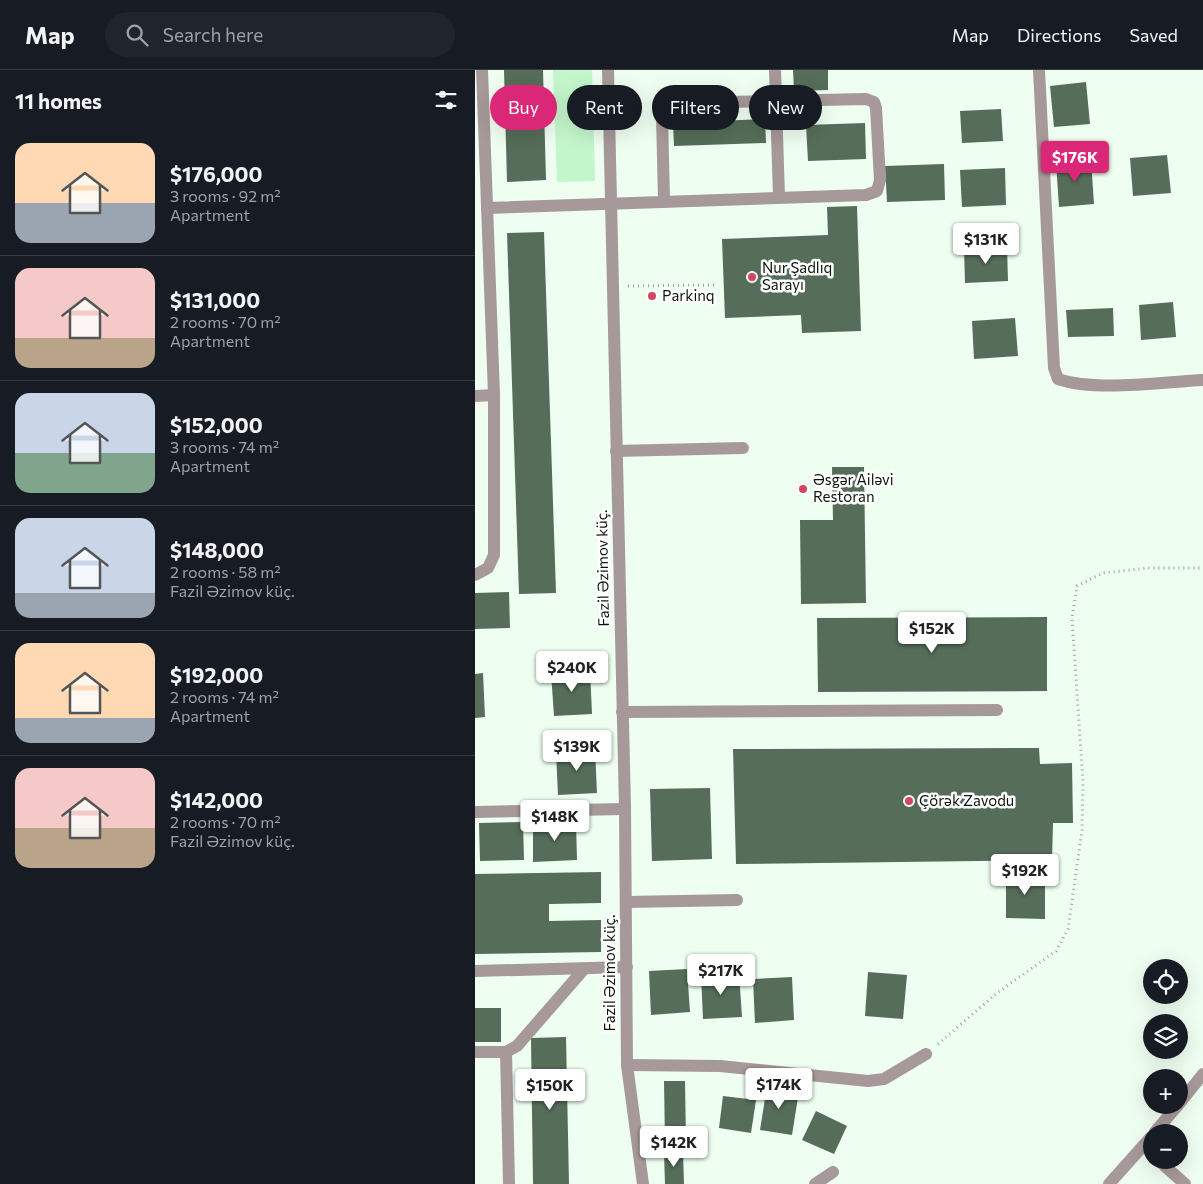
<!DOCTYPE html>
<html lang="en">
<head>
<meta charset="utf-8">
<style>
  :root { --surface:#171b24; --page:#20242c; --text:#f1f3f6; --muted:#9ea1a6; --line:#363941; --accent:#db2777 }
  body { margin:0; font-family:Commissioner,sans-serif; background:var(--page); color:var(--text); height:100vh; display:flex; flex-direction:column; font-size:19px; white-space:nowrap }
  * { box-sizing:border-box; margin:0 }
  p { font-size:16px; color:var(--muted) }
  .icon { flex:none; width:28px; height:28px; fill:none; stroke:currentColor; stroke-width:2; stroke-linecap:round; stroke-linejoin:round }
  .map { position:relative; flex:1; overflow:hidden }
  .details { display:flex; flex-direction:column; background:var(--surface); width:475px }
  .details>* { flex:none }
  .banner { position:absolute; left:15px; top:15px; width:475px; height:45px; display:flex; gap:10px }
  .tools { position:absolute; left:668px; top:889px; display:grid; gap:10px }
  .tools a { display:grid; place-items:center; width:45px; height:45px; border-radius:50%; background:var(--surface); box-shadow:0 5px 20px #0002; font-size:25px }
  .price { position:absolute; translate:-50% -42px; padding:0 11px; border-radius:5px; background:#fff; color:#222; font-size:16px; line-height:32px; filter:drop-shadow(0 1px 2px #0008) }
  .price::after { content:''; position:absolute; left:50%; top:30px; width:15px; height:11px; margin-left:-8px; background:inherit; clip-path:polygon(0 0,100% 0,50% 100%) }
  .price.active { background:var(--accent); color:#fff }
  ul { padding:0; list-style:none }
  li { display:flex; align-items:center; gap:15px; height:125px; padding:0 15px }
  li+li { border-top:1px solid var(--line) }
  li span { display:grid; place-items:center; flex:none; width:140px; height:100px; border-radius:15px; color:#555 }
  li>.icon { margin-inline-start:auto }
  span .icon { width:60px; height:60px; fill:#fffc; stroke-width:1 }
  li b { font-size:21px }
  h2 { display:flex; justify-content:space-between; align-items:center; height:60px; padding:0 15px; font-size:21px }
  .chip { padding:0 18px; border-radius:22px; background:var(--surface); box-shadow:0 5px 20px #0002; font-size:18px; line-height:45px }
  .chip.active { background:var(--accent); color:#fff }
  header { display:flex; align-items:center; gap:30px; box-sizing:border-box; height:70px; padding:0 25px; background:var(--surface); border-bottom:1px solid var(--line) }
  header strong { font-size:24px }
  nav { display:flex; gap:28px; margin-inline-start:auto; font-size:18px }
  .search { width:350px; height:45px; background:var(--page); display:flex; align-items:center; gap:12px; box-sizing:border-box; padding:0 18px; border-radius:28px; color:var(--muted); font-size:19px }
  main { display:flex; flex:1; min-height:0 }
  .map>svg:first-child { display:block }
  .green { fill:#c4f6cc }
  .building { fill:#556d59 }
  .lines { fill:none; stroke-linecap:round; stroke-linejoin:round }
  .path { stroke:#9aa79b; stroke-width:3; stroke-dasharray:1 4; stroke-linecap:butt }
  .minor { stroke:#a79899; stroke-width:12 }
  .poi-dot { fill:#d44464; stroke:#fff; stroke-width:2 }
  .labels { text-anchor:middle; stroke-width:5; stroke-linejoin:round; paint-order:stroke }
  .poi-label { font-size:15px; fill:#0b140c; stroke:#fff; text-anchor:start }
  .street-label { font-size:15px; fill:#0b140c; stroke:#fff }
</style>
</head>
<body>
<header>
<strong>Map</strong>
<div class="search"><svg class="icon" aria-label="search" viewBox="0 0 24 24"><circle cx="10" cy="10" r="6"/><path d="M15 15l6 6"/></svg>Search here</div>
<nav><a>Map</a><a>Directions</a><a>Saved</a></nav>
</header>
<main>
<section class="details">
<h2>11 homes<svg class="icon" aria-label="filters" viewBox="0 0 24 24"><path d="M4 7h16M4 17h16"/><circle cx="9" cy="7" r="2"/><circle cx="15" cy="17" r="2"/></svg></h2>
<ul>
<li><span style="background:linear-gradient(#ffd9b3 60%,#9aa5b1 0)"><svg class="icon" aria-label="home" viewBox="0 0 24 24"><path d="M3 11l9-7 9 7M6 9v11h12V9"/></svg></span><div><b>$176,000</b><p>3 rooms · 92 m²</p><p>Apartment</p></div></li>
<li><span style="background:linear-gradient(#f6c9c9 70%,#b9a48a 0)"><svg class="icon" aria-label="home" viewBox="0 0 24 24"><path d="M3 11l9-7 9 7M6 9v11h12V9"/></svg></span><div><b>$131,000</b><p>2 rooms · 70 m²</p><p>Apartment</p></div></li>
<li><span style="background:linear-gradient(#c9d6e8 60%,#7fa58c 0)"><svg class="icon" aria-label="home" viewBox="0 0 24 24"><path d="M3 11l9-7 9 7M6 9v11h12V9"/></svg></span><div><b>$152,000</b><p>3 rooms · 74 m²</p><p>Apartment</p></div></li>
<li><span style="background:linear-gradient(#c9d6e8 75%,#9aa5b1 0)"><svg class="icon" aria-label="home" viewBox="0 0 24 24"><path d="M3 11l9-7 9 7M6 9v11h12V9"/></svg></span><div><b>$148,000</b><p>2 rooms · 58 m²</p><p>Fazil Əzimov küç.</p></div></li>
<li><span style="background:linear-gradient(#ffd9b3 75%,#9aa5b1 0)"><svg class="icon" aria-label="home" viewBox="0 0 24 24"><path d="M3 11l9-7 9 7M6 9v11h12V9"/></svg></span><div><b>$192,000</b><p>2 rooms · 74 m²</p><p>Apartment</p></div></li>
<li><span style="background:linear-gradient(#f6c9c9 60%,#b9a48a 0)"><svg class="icon" aria-label="home" viewBox="0 0 24 24"><path d="M3 11l9-7 9 7M6 9v11h12V9"/></svg></span><div><b>$142,000</b><p>2 rooms · 70 m²</p><p>Fazil Əzimov küç.</p></div></li>
</ul>
</section>
<div class="map">
<svg width="728" height="1114" viewBox="0 0 728 1114">
  <rect width="100%" height="100%" fill="#eefef0"/>
  <path class="green" d="M78,0H117L120,111L82,112Z"/>
  <g class="building">
    <path d="M29,0H68L71,110L32,112Z"/>
    <path d="M318,0H353V20L319,21Z"/>
    <path d="M611,12L615,54L579,57L575,16Z"/>
    <path d="M526,39L528,71L487,73L485,41Z"/>
    <path d="M290,49L291,73L199,76L198,53Z"/>
    <path d="M390,53L391,89L333,91L331,55Z"/>
    <path d="M692,85L696,123L658,126L655,88Z"/>
    <path d="M616,90L619,134L584,137L581,92Z"/>
    <path d="M469,94L470,130L412,132L410,96Z"/>
    <path d="M530,98L531,135L487,137L485,100Z"/>
    <path d="M382,136L386,261L327,263L326,245L250,248L247,169L353,165L352,137Z"/>
    <path d="M69,162L81,523L44,524L32,163Z"/>
    <path d="M532,177L533,211L490,213L489,179Z"/>
    <path d="M698,232L701,267L666,270L664,235Z"/>
    <path d="M638,238L639,266L593,267L591,240Z"/>
    <path d="M540,248L543,286L499,289L497,251Z"/>
    <path d="M357,397H389L391,533L326,534L325,450H358Z"/>
    <path d="M34,522L35,558L0,559V523Z"/>
    <path d="M572,547V621L343,622L342,548Z"/>
    <path d="M115,600L117,644L79,646L76,603Z"/>
    <path d="M8,603L10,647L0,648V604Z"/>
    <path d="M564,678L565,694L597,693L598,753H578L577,790L261,794L258,679Z"/>
    <path d="M120,679L122,723L83,725L81,682Z"/>
    <path d="M235,718L237,789L177,791L175,719Z"/>
    <path d="M48,752L49,790L5,791L4,753Z"/>
    <path d="M101,752L102,790L58,792V753Z"/>
    <path d="M126,802V833L74,834V851L126,850V882L0,884V804Z"/>
    <path d="M531,804L570,805V849L531,848Z"/>
    <path d="M212,899L215,942L176,945L174,901Z"/>
    <path d="M393,902L432,905L428,949L390,946Z"/>
    <path d="M264,903L267,947L228,949L226,905Z"/>
    <path d="M317,907L319,950L280,953L278,909Z"/>
    <rect x="0" y="938" width="26" height="34"/>
    <path d="M91,967L94,1114H58L56,968Z"/>
    <path d="M189,1011H210L211,1072H190Z"/>
    <path d="M292,1016L324,1021L317,1065L285,1060Z"/>
    <path d="M248,1026L281,1030L276,1063L244,1058Z"/>
    <path d="M341,1041L372,1056L359,1084L327,1070Z"/>
    <path d="M208,1082L209,1114H190L189,1083Z"/>
  </g>
  <g class="lines">
    <g class="path">
      <path d="M153,216L242,215"/>
      <path d="M463,974L522,923L581,881L593,859L607,760L608,712L597,548L602,516L628,503L673,498H728"/>
    </g>
    <g class="minor">
      <path d="M133,0L150,739L152,995L168,1114"/>
      <path d="M300,0L304,127"/>
      <path d="M564,0L579,298L583,309C621,322 686,312 728,310"/>
      <path d="M12,138L391,125L402,121L405,110L401,38L399,32L391,29L200,33L192,37L187,45L189,131"/>
      <path d="M0,326L19,325"/>
      <path d="M141,381L268,378"/>
      <path d="M0,505L13,498L19,485V325L7,0"/>
      <path d="M147,642L522,640"/>
      <path d="M0,742L150,739"/>
      <path d="M151,832L262,830"/>
      <path d="M0,901L152,897"/>
      <path d="M0,982H31L42,976L109,899"/>
      <path d="M31,982L34,1114"/>
      <path d="M152,995L245,996L393,1011L409,1009L451,984"/>
      <path d="M704,1034L728,1004"/>
      <path d="M680,1062L703,1035"/>
      <path d="M683,1090L710,1114"/>
      <path d="M340,1114L358,1102"/>
      <path d="M634,1114L676,1067"/>
    </g>
  </g>
  <g class="poi-dot">
    <circle cx="277" cy="207" r="5"/>
    <circle cx="177" cy="226" r="5"/>
    <circle cx="328" cy="419" r="5"/>
    <circle cx="434" cy="731" r="5"/>
  </g>
  <g class="labels">
    <g class="poi-label">
      <text x="287" y="203">Nur Şadlıq<tspan x="287" dy="17">Sarayı</tspan></text>
      <text x="187" y="231">Parkinq</text>
      <text x="338" y="415">Əsgər Ailəvi<tspan x="338" dy="17">Restoran</tspan></text>
      <text x="444" y="736">Çörək Zavodu</text>
    </g>
    <g class="street-label">
      <text transform="translate(128 498) rotate(-91)" y="5">Fazil Əzimov küç.</text>
      <text transform="translate(135 903) rotate(-90)" y="5">Fazil Əzimov küç.</text>
    </g>
  </g>
</svg>
<div class="tools">
<a><svg class="icon" aria-label="locate" viewBox="0 0 24 24"><circle cx="12" cy="12" r="6"/><path d="M12 2v4M12 18v4M2 12h4M18 12h4"/></svg></a>
<a><svg class="icon" aria-label="layers" viewBox="0 0 24 24"><path d="M12 4l9 5-9 5-9-5zM3 14l9 5 9-5"/></svg></a>
<a>+</a>
<a>−</a>
</div>
<b class="price active" style="left:600px;top:113px">$176K</b>
<b class="price" style="left:511px;top:195px">$131K</b>
<b class="price" style="left:457px;top:584px">$152K</b>
<b class="price" style="left:97px;top:623px">$240K</b>
<b class="price" style="left:102px;top:702px">$139K</b>
<b class="price" style="left:80px;top:772px">$148K</b>
<b class="price" style="left:550px;top:826px">$192K</b>
<b class="price" style="left:246px;top:926px">$217K</b>
<b class="price" style="left:304px;top:1040px">$174K</b>
<b class="price" style="left:75px;top:1041px">$150K</b>
<b class="price" style="left:199px;top:1098px">$142K</b>
<div class="banner">
<a class="chip active">Buy</a>
<a class="chip">Rent</a>
<a class="chip">Filters</a>
<a class="chip">New</a>
</div>
</div>
</main>
</body>
</html>
